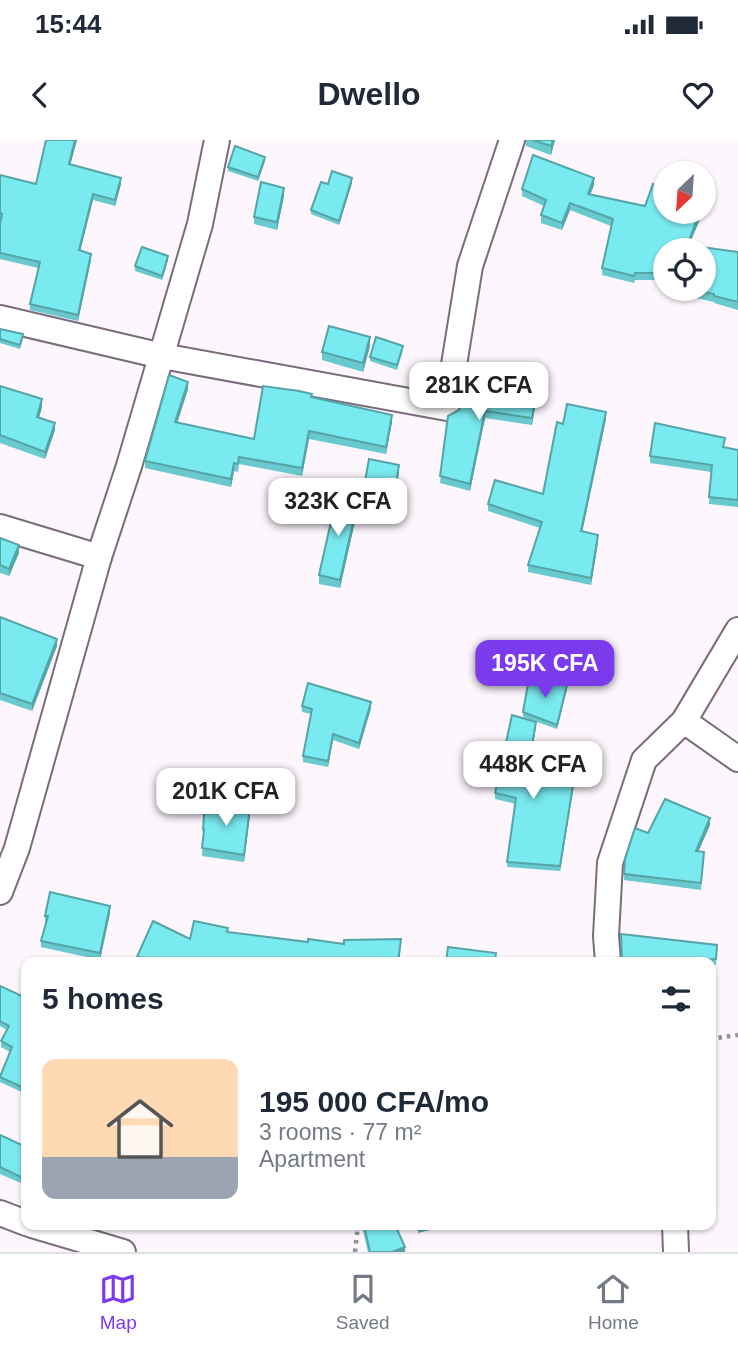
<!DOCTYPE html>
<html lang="en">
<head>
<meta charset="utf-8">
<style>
  :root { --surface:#fff; --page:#f2f2f3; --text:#1f2937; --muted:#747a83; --line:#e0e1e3; --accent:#7c3aed }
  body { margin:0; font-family:Helvetica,sans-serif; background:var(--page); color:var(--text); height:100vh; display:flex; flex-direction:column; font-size:26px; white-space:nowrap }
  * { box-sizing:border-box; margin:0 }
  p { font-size:23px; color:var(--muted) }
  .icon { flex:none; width:38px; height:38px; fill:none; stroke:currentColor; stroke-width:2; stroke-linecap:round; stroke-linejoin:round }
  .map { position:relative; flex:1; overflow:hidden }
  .side { position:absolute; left:21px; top:817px; width:695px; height:273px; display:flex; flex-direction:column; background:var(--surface); border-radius:14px; box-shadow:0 2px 5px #0004 }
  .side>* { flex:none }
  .needle { width:46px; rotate:205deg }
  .controls { position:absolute; left:653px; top:21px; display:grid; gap:14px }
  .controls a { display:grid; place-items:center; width:63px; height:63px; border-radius:50%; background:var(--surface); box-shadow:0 2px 5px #0004; font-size:35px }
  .price { position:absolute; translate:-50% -60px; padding:0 16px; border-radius:14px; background:#fff; color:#222; font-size:23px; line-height:46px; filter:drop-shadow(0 2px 4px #0008) }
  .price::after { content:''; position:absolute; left:50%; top:42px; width:21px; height:16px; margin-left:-10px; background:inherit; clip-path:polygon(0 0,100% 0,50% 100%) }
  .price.current { background:var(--accent); color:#fff }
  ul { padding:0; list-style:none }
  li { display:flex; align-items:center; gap:21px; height:175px; padding:0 21px }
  li span { display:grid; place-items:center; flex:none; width:196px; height:140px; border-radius:14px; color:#555 }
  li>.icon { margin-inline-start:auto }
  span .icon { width:84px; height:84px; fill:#fffc; stroke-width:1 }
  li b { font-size:30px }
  h2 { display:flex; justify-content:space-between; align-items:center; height:84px; padding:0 21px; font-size:30px }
  .status { display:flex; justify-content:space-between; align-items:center; height:49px; padding:0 35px; background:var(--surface); direction:ltr }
  .status svg { height:19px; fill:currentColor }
  header { display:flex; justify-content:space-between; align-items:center; height:91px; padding:0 21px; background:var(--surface); font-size:32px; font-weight:600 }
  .tab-bar { display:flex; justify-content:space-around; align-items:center; height:98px; border-top:2px solid var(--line); background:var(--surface); font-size:19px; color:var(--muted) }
  .tab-bar a { display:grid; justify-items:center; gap:4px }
  .tab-bar .current { color:var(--accent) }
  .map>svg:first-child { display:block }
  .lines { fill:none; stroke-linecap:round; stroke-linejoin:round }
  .minor-casing { stroke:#7b6c7c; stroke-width:28 }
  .path { stroke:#969096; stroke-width:4.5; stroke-dasharray:3.5 5; stroke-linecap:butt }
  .minor { stroke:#fff; stroke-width:24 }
  .wall { fill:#68c9ce }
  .shaded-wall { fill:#55a4a8 }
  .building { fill:#79eaf0; stroke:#55a4a8; stroke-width:2 }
</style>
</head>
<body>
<div class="status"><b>15:44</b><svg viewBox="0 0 49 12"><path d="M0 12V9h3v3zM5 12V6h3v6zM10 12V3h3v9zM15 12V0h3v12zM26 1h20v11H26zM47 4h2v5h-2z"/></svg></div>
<header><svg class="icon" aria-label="back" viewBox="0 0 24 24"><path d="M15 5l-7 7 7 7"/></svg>Dwello<svg class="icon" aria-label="heart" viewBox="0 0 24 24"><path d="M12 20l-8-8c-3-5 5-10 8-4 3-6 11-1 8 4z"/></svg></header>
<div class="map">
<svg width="738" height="1112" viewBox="0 0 738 1112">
  <rect width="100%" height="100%" fill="#fdf6fd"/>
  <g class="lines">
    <defs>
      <g id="minor">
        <path d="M0,178L162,216L447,268L470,126L512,0"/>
        <path d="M0,387L99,417"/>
        <path d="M738,490L684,581L738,619"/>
        <path d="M0,752L17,708L99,417L129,326L200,84L217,0"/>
        <path d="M608,822L606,796L610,723L644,620L684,581"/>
        <path d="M0,1073L26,1083"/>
        <path d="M32,1085L123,1112"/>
        <path d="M675,1085L676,1112"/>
      </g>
    </defs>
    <use href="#minor" class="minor-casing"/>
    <g class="path">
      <path d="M710,899L738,895"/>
      <path d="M355,1112L358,1085"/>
    </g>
    <use href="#minor" class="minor"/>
  </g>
  <g class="wall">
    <path d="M46,0H77L70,24L121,44L115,66L93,60L80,111L91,120L78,181L30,170V164L38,128L0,119V84L1,79H0V35L36,44Z"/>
    <path d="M526,0H555L551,15L526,6Z"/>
    <path d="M265,21L258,41L228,31V27Z"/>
    <path d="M352,43L339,85L311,74V70L328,44Z"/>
    <path d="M594,45L590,54L665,72H703L689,105L738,112V170L714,163V162L678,154V149H704L665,110V140H635L634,143L602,135V128L611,86L570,70L562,90L541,83V75L544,66L522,56V49Z"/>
    <path d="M284,56L277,90L254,84V77Z"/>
    <path d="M168,120L162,140L135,131V126Z"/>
    <path d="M0,189L23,199L20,209L0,203Z"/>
    <path d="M370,206L363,232L322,220V212Z"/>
    <path d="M403,210L397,230L370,221V217Z"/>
    <path d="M0,246L42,267L39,278L55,290L45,319L0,303Z"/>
    <path d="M188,249L177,283L254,299L312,257L392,282L386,314L309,299L302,336L239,324L238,332L234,331L231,347L145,328V321Z"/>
    <path d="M537,255L532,285L485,278L470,351L440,343L448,276Z"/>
    <path d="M606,279L582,391L598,402L591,445L528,432V425L540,388L488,371V364L543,354L563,284Z"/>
    <path d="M724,308L738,310V367L709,364L711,332L650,323V316Z"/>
    <path d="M399,333L393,369L362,364V357Z"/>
    <path d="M358,368L340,448L319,444V435Z"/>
    <path d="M0,398L19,413L9,436L0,433Z"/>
    <path d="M0,477L57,506L32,571L0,560Z"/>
    <path d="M567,549L557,589L523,577V572Z"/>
    <path d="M302,566L371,568L359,609L333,600L328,627L303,622V616L311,574L302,572Z"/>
    <path d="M536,587L529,628L574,644L560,731L507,727L516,664L495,659V653Z"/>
    <path d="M250,675L244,722L202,716L203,697V689Z"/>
    <path d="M710,685L698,711L704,719L701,750L624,740L625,719L648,693Z"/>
    <path d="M110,773L100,820L41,807V801L46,783L45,782V776Z"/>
    <path d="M228,792L308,802L401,805L399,822H137V817Z"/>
    <path d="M621,794L717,805L716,825H710V822H622Z"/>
    <path d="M0,846L26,858V954L0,942V934L10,912L1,907V901L7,890L0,886Z"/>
    <path d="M0,995L26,1007L23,1044L0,1034Z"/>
    <path d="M363,1085L405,1112H368L363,1091Z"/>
  </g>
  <g class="shaded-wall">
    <path d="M75,0H77L69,30V24Z"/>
    <path d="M553,0H555L551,15V6Z"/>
    <path d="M265,17V21L258,41V37Z"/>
    <path d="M121,38V44L115,66V60Z"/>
    <path d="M352,38V43L339,85V81Z"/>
    <path d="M594,38V45L588,61V54Z"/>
    <path d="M284,48V56L277,90V82Z"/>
    <path d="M93,54V60L79,116V110Z"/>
    <path d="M570,63V70L562,90V83Z"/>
    <path d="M700,72H703L687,110V105Z"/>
    <path d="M91,114V120L78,181V175Z"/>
    <path d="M168,116V120L162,140V136Z"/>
    <path d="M370,197V206L363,232V223Z"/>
    <path d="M188,242V249L175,290V282Z"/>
    <path d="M537,249V255L532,285V278Z"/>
    <path d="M42,259V267L37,285V277Z"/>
    <path d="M485,271V278L470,351V344Z"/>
    <path d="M606,272V279L581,398V391Z"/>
    <path d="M392,275V282L386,314V307Z"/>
    <path d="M55,283V290L45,319V312Z"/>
    <path d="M309,291V299L302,336V328Z"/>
    <path d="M234,323V331L231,347V339Z"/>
    <path d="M399,325V333L393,369V361Z"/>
    <path d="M358,360V368L340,448V440Z"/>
    <path d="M598,395V402L591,445V438Z"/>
    <path d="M19,405V413L9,436V429Z"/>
    <path d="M57,499V506L32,571V564Z"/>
    <path d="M567,545V549L557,589V585Z"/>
    <path d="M371,562V568L359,609V603Z"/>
    <path d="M536,582V587L528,633V627Z"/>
    <path d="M333,594V600L328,627V621Z"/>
    <path d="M574,639V644L560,731V726Z"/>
    <path d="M250,667V675L244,722V715Z"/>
    <path d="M710,678V685L696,717V711Z"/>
    <path d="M110,766V773L100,820V813Z"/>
    <path d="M26,1031V1037L23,1044V1038Z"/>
    <path d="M421,1085H450L418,1093V1086Z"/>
    <path d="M405,1107V1112H392Z"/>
  </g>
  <g class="building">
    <path d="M46,0H75L69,24L121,38L115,60L93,54L79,110L91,114L78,175L30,164L40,122L0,113V84L2,74L0,73V35L36,44Z"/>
    <path d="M533,0H553L551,6Z"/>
    <path d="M235,6L265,17L258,37L228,27Z"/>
    <path d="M533,15L594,38L588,54L645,66L653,44L665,49V72H700L687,105L738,112V162L714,156V154L686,149H704V110H665V133H635L634,136L602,128L613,79L570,63L562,83L541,75L546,60L522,49Z"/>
    <path d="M332,31L352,38L339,81L311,70L321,42L328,44Z"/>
    <path d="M261,42L284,48L277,82L254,77Z"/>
    <path d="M142,107L168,116L162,136L135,126Z"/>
    <path d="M329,186L370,197L363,223L322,212Z"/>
    <path d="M0,189L23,194L20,205L0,199Z"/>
    <path d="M376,197L403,206L397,225L370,217Z"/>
    <path d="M169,235L188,242L175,282L254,299L263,246L299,251L312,254L311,257L392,275L386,307L309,291L302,328L239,317L238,324L234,323L231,339L145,321Z"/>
    <path d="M466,237L537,249L532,278L485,271L470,344L440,336L448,276L459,270Z"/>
    <path d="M0,246L42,259L37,277L55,283L45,312L0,295Z"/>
    <path d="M567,264L606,272L581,391L598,395L591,438L528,425L542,382L488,364L495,340L543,354L557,282L563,284Z"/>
    <path d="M655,283L725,298L723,307L738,310V360L709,357L712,325L650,316Z"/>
    <path d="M369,319L399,325L393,361L362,357Z"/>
    <path d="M337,355L358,360L340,440L319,435Z"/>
    <path d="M0,398L19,405L9,429L0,425Z"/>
    <path d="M0,477L57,499L32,564L0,553Z"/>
    <path d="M529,538L567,545L557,585L523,572Z"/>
    <path d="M308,543L371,562L359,603L333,594L328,621L303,616L312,569L302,566Z"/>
    <path d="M512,575L536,582L528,627L574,639L560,726L507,722L516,658L495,653Z"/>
    <path d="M665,659L710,678L696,711L704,712L701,743L624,734L625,719L635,688L648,693Z"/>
    <path d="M205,663L250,667L244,715L202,708L204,690L203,689Z"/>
    <path d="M50,752L110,766L100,813L41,801L48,776H45Z"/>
    <path d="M153,781L190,799L194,781L228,788L227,792L308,802V799L344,804V800L401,799L398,822H180L137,817Z"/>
    <path d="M621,794L717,805L716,819L622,820Z"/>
    <path d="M448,807L496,813L495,822H446Z"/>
    <path d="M0,846L26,858V949L0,937L12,907L1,901L9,886L0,881Z"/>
    <path d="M0,995L26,1007V1031L23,1038L0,1027Z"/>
    <path d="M364,1085H395L405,1107L392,1112H370Z"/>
  </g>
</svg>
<div class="controls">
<a><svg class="needle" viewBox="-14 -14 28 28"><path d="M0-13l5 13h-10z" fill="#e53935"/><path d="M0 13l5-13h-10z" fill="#747a83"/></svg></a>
<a><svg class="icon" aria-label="locate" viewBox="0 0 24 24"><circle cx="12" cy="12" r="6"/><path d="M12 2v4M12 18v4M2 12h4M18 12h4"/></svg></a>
</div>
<b class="price" style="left:479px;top:282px">281K CFA</b>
<b class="price" style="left:338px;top:398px">323K CFA</b>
<b class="price current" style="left:545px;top:560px">195K CFA</b>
<b class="price" style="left:533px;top:661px">448K CFA</b>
<b class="price" style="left:226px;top:688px">201K CFA</b>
<section class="side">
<h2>5 homes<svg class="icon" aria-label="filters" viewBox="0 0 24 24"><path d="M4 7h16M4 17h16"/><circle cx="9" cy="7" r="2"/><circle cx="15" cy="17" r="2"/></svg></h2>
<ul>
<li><span style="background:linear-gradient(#ffd9b3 70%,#9aa5b1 0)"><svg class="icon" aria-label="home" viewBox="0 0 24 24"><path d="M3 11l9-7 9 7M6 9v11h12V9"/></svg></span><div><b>195 000 CFA/mo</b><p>3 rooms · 77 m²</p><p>Apartment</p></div></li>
</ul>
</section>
</div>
<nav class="tab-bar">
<a class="current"><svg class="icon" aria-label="map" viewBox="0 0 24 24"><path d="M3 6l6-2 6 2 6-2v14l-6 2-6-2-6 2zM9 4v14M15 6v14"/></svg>Map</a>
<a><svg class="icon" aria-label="saved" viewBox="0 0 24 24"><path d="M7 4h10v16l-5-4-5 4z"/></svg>Saved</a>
<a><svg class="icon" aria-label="home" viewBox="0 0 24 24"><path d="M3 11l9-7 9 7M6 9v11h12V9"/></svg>Home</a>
</nav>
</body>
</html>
